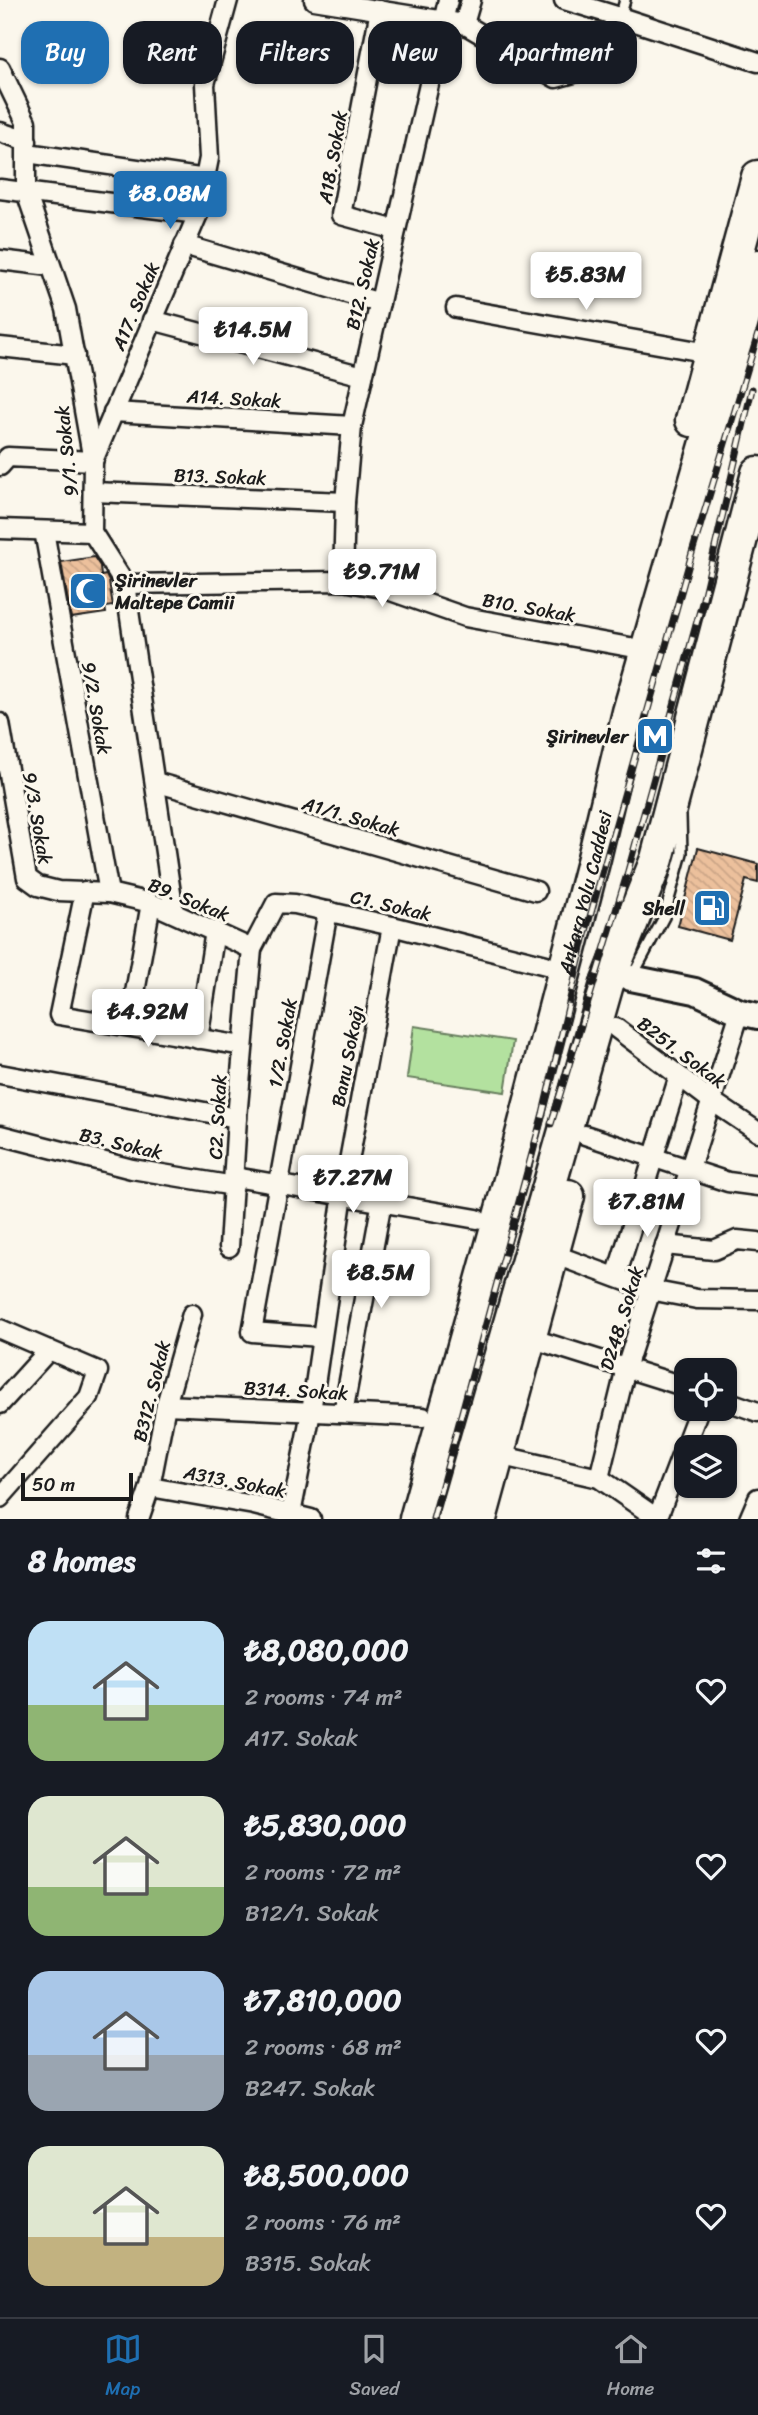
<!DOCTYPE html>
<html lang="en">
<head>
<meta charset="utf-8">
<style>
  :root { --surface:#171b24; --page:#242831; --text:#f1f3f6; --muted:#9ea1a6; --line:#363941; --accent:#1f6fb2 }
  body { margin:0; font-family:Sriracha,sans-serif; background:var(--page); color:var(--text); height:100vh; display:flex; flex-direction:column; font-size:26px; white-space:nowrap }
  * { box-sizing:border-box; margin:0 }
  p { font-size:23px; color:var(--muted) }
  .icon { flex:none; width:38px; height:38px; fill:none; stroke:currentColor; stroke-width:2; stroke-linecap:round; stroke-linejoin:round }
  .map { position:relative; height:1519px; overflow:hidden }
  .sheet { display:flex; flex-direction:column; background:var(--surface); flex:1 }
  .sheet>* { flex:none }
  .hud { position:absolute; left:21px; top:21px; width:718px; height:63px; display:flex; gap:14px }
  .buttons { position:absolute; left:674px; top:1358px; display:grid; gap:14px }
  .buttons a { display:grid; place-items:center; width:63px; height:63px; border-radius:14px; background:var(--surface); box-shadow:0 2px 5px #0004; font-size:35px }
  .scale { position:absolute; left:21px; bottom:18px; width:112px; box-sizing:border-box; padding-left:7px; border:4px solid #1c1c1c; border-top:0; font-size:19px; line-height:24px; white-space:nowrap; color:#1c1c1c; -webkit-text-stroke:5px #fbf7ec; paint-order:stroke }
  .price { position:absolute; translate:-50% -60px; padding:0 16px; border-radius:7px; background:#fff; color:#222; font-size:23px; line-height:46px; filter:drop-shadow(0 2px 4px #0008) }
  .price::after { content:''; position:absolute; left:50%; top:42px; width:21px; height:16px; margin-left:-10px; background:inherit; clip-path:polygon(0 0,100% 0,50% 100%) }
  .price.current { background:var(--accent); color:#fff }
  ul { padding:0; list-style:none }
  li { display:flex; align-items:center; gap:21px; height:175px; padding:0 28px }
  li span { display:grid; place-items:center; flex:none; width:196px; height:140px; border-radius:21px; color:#555 }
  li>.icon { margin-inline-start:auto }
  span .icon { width:84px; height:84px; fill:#fffc; stroke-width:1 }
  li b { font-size:30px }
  h2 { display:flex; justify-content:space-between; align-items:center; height:84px; padding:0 28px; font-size:30px }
  .pill { padding:0 24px; border-radius:21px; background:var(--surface); box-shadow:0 2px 5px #0004; font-size:24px; line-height:63px }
  .pill.current { background:var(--accent); color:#fff }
  .tabs { display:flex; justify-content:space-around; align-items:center; height:98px; border-top:2px solid var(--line); background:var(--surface); font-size:19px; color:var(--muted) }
  .tabs a { display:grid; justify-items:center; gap:4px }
  .tabs .current { color:var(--accent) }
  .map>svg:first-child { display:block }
  .garden { fill:#b3e19f; stroke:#687e5e; stroke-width:2 }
  .building { fill:url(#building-back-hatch); stroke:#1c1c1c; stroke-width:2 }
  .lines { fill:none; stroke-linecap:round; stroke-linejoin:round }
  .lane-casing { stroke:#1c1c1c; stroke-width:14 }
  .street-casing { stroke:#1c1c1c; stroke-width:23 }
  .secondary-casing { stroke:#1c1c1c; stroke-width:30 }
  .highway-casing { stroke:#1c1c1c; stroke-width:37 }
  .lane { stroke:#fbf7ec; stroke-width:9 }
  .street { stroke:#fbf7ec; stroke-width:18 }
  .secondary { stroke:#fbf7ec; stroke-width:24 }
  .highway { stroke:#fbf7ec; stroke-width:32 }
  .rail-casing { stroke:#1c1c1c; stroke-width:7 }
  .rail { stroke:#fbf7ec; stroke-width:4.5; stroke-dasharray:13; stroke-linecap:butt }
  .labels { text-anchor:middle; stroke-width:6; stroke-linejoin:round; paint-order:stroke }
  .street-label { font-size:19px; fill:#1c1c1c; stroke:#fbf7ec }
  .poi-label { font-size:19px; font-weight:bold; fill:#1c1c1c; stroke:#fbf7ec; text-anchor:end }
</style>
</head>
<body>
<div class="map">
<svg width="758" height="1519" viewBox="0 0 758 1519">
  <defs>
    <pattern id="building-back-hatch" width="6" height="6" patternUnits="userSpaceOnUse" patternTransform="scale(1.75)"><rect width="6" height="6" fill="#ecc09c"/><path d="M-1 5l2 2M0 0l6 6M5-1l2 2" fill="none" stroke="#caa486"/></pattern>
  </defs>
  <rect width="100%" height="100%" fill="#fbf7ec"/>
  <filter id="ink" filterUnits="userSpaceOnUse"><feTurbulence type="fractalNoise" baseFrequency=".0143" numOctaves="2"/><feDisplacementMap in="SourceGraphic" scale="14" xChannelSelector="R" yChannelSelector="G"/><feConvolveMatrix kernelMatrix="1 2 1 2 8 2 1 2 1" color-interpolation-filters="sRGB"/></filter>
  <g filter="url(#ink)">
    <path class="garden" d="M414,1026L513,1041L505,1092L407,1078Z"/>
    <g class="building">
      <path d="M94,557L100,566L101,576L106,575L109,581L113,606L105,607L106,613L71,618L61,562Z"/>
      <path d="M698,848L758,864V883L746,880L730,940L678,926Z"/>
    </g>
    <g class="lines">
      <defs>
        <g id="lane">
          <path d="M620,17L625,0"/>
          <path d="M632,977L664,917L682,853L681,816"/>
        </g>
        <g id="street">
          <path d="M314,0L464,24L556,78L578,72L620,17L758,62"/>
          <path d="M564,0L620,17"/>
          <path d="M380,10L341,215L396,230"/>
          <path d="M464,24L471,0"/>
          <path d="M0,68L26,122V192L66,309L93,461L92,532L125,584L174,913"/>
          <path d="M0,132L27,141"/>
          <path d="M27,153L206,179"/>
          <path d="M0,189L198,214"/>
          <path d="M184,245L380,303"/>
          <path d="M0,260L50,266"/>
          <path d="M456,308L709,353"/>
          <path d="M152,320L363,376"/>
          <path d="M0,347L75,355"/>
          <path d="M113,412L352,426"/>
          <path d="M0,466L8,457L93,461L198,214L209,158L205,84L228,0"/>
          <path d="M93,492L345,502"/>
          <path d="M0,529L92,532"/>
          <path d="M44,531L109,893"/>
          <path d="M343,581L345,502L352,426L448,0"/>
          <path d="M125,584L343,581L382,588L465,617L635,648"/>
          <path d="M0,723L27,878L38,886L58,891L109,893L151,903L252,949"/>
          <path d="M155,782L536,891"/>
          <path d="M85,891L59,1015L243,1046"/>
          <path d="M129,1026L151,903"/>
          <path d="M616,1028L712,1101L758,1132"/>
          <path d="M198,1039L215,931"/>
          <path d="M0,1074L237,1118"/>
          <path d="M0,1135L132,1169L234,1186"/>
          <path d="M585,1135L728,1182L758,1186"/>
          <path d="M235,1177L477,1219"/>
          <path d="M665,1245L714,1250L737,1240L758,1242"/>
          <path d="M229,1247L237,1118L252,949L276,903L295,904L392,926L546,965"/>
          <path d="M553,1254L650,1290L697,1299L758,1300"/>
          <path d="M616,1277L679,1076"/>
          <path d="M0,1329L98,1371L89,1397L0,1498"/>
          <path d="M320,1337L252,1332L328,911"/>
          <path d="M530,1338L686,1387"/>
          <path d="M724,1400L758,1412"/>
          <path d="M0,1404L49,1350"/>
          <path d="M166,1405L423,1417"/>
          <path d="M343,1413L382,1201"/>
          <path d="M498,1455L599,1478L658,1519"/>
          <path d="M599,1478L626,1368L740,1012"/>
          <path d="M150,1487L254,1505L311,1519"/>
          <path d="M139,1519L150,1487L166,1405L192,1314"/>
          <path d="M290,1519L311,1412L343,1194L392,926"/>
          <path d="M657,1519L699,1409"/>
          <path d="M749,1519L758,1498"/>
        </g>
        <path id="secondary" d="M631,978L695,991L740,1012L758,1016"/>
        <g id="highway">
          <path d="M692,420L758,177"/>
          <path id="s1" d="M416,1519L512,1173L594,858L629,712L758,266"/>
          <path d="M454,1519L607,984L657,859L758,473"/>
          <path d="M480,1519L568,1196"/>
        </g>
      </defs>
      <use href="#lane" class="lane-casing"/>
      <use href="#street" class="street-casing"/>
      <use href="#secondary" class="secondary-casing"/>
      <use href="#highway" class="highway-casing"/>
      <use href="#lane" class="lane"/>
      <use href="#street" class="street"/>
      <use href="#secondary" class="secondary"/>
      <use href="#highway" class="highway"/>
      <defs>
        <g id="rail">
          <path d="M551,1124L628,871L666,734L702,603L752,389"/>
          <path d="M433,1519L543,1113L586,931L608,852L692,553L758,334"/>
        </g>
      </defs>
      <use href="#rail" class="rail-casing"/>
      <use href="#rail" class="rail"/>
    </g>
  </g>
  <defs>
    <symbol id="mosque-square" viewBox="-11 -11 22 22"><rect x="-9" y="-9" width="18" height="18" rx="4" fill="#1f6fb2" stroke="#fbf7ec"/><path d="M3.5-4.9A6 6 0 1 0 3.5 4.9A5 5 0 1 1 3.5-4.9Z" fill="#fff"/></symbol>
    <symbol id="metro-square" viewBox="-11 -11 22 22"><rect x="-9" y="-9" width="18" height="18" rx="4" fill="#1f6fb2" stroke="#fbf7ec"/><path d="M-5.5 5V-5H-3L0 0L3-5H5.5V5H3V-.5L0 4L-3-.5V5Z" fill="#fff"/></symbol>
    <symbol id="fuel-square" viewBox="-11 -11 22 22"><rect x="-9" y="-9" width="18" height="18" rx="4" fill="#1f6fb2" stroke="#fbf7ec"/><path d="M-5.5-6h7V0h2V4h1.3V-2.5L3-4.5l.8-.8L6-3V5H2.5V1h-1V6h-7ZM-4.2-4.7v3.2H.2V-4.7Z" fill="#fff"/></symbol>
  </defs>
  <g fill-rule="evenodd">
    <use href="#mosque-square" x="66" y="569" width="44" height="44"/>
    <use href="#metro-square" x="633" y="714" width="44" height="44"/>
    <use href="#fuel-square" x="690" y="886" width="44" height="44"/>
  </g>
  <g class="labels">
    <g class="street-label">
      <text transform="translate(332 157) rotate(-80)" y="7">A18. Sokak</text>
      <text transform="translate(362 284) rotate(-77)" y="7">B12. Sokak</text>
      <text transform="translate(135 306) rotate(-67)" y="7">A17. Sokak</text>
      <text transform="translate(234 398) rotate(3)" y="7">A14. Sokak</text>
      <text transform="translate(66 451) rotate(-96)" y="7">9/1. Sokak</text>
      <text transform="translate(220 476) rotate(2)" y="7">B13. Sokak</text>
      <text transform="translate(529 607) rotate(10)" y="7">B10. Sokak</text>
      <text transform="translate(97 708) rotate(80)" y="7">9/2. Sokak</text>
      <text transform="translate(351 816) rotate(16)" y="7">A1/1. Sokak</text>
      <text transform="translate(38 818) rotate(80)" y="7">9/3. Sokak</text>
      <text dy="7" stroke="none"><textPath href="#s1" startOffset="649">Ankara Yolu Caddesi</textPath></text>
      <text transform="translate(189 899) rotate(22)" y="7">B9. Sokak</text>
      <text transform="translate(391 905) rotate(13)" y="7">C1. Sokak</text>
      <text transform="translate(282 1043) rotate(-80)" y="7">1/2. Sokak</text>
      <text transform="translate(682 1052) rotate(37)" y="7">B251. Sokak</text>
      <text transform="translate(347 1056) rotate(-79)" y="7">Banu Sokağı</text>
      <text transform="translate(217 1117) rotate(-87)" y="7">C2. Sokak</text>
      <text transform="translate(121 1143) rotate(13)" y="7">B3. Sokak</text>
      <text transform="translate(621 1318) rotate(-73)" y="7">D248. Sokak</text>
      <text transform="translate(296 1390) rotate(3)" y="7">B314. Sokak</text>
      <text transform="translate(151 1391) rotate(-76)" y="7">B312. Sokak</text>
      <text transform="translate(235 1481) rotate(11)" y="7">A313. Sokak</text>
    </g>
    <g class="poi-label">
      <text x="115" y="587" text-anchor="start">Şirinevler<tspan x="115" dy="22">Maltepe Camii</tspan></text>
      <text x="628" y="743">Şirinevler</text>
      <text x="685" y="915">Shell</text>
    </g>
  </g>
</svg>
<div class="buttons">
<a><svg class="icon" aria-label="locate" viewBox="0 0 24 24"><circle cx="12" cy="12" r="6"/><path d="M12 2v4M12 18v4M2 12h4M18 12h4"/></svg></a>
<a><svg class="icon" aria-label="layers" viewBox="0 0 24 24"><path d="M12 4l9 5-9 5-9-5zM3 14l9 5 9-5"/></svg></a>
</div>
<div class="scale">50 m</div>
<b class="price current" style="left:170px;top:231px">₺8.08M</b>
<b class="price" style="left:586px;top:312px">₺5.83M</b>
<b class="price" style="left:253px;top:367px">₺14.5M</b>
<b class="price" style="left:382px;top:609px">₺9.71M</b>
<b class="price" style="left:148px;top:1049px">₺4.92M</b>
<b class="price" style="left:353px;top:1215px">₺7.27M</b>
<b class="price" style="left:647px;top:1239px">₺7.81M</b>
<b class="price" style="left:381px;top:1310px">₺8.5M</b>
<div class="hud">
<a class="pill current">Buy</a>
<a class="pill">Rent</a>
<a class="pill">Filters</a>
<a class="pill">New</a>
<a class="pill">Apartment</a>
</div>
</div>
<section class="sheet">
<h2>8 homes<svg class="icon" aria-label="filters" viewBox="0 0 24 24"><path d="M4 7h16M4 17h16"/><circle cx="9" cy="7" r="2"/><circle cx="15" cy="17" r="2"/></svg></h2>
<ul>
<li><span style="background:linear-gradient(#bfe0f5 60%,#8fb573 0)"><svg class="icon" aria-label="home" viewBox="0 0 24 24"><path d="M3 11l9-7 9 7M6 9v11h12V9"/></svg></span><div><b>₺8,080,000</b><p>2 rooms · 74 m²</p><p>A17. Sokak</p></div><svg class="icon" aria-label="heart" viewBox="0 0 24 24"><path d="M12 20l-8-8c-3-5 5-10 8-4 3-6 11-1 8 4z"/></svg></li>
<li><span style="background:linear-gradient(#dfe7d0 65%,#8fb573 0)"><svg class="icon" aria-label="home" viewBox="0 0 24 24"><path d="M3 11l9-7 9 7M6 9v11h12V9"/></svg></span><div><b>₺5,830,000</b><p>2 rooms · 72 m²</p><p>B12/1. Sokak</p></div><svg class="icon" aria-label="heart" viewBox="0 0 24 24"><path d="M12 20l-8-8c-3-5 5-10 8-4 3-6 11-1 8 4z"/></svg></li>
<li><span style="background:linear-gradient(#a9c7e8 60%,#9aa5b1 0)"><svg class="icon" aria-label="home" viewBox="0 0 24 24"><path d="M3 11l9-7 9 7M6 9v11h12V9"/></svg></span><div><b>₺7,810,000</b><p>2 rooms · 68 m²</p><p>B247. Sokak</p></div><svg class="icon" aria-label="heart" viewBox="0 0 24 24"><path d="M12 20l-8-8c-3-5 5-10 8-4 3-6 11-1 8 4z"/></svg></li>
<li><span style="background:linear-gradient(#dfe7d0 65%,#c2b280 0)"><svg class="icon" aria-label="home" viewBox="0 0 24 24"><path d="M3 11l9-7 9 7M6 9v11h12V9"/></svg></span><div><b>₺8,500,000</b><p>2 rooms · 76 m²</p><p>B315. Sokak</p></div><svg class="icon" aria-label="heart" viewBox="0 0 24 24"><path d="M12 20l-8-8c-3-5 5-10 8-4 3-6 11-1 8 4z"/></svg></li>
</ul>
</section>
<nav class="tabs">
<a class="current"><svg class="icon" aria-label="map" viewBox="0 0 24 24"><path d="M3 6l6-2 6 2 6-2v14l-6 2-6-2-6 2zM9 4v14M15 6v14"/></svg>Map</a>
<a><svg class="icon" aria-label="saved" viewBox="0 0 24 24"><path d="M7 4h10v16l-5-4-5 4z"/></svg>Saved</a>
<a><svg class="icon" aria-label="home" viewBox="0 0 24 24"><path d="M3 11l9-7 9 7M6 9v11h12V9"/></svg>Home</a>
</nav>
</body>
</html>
